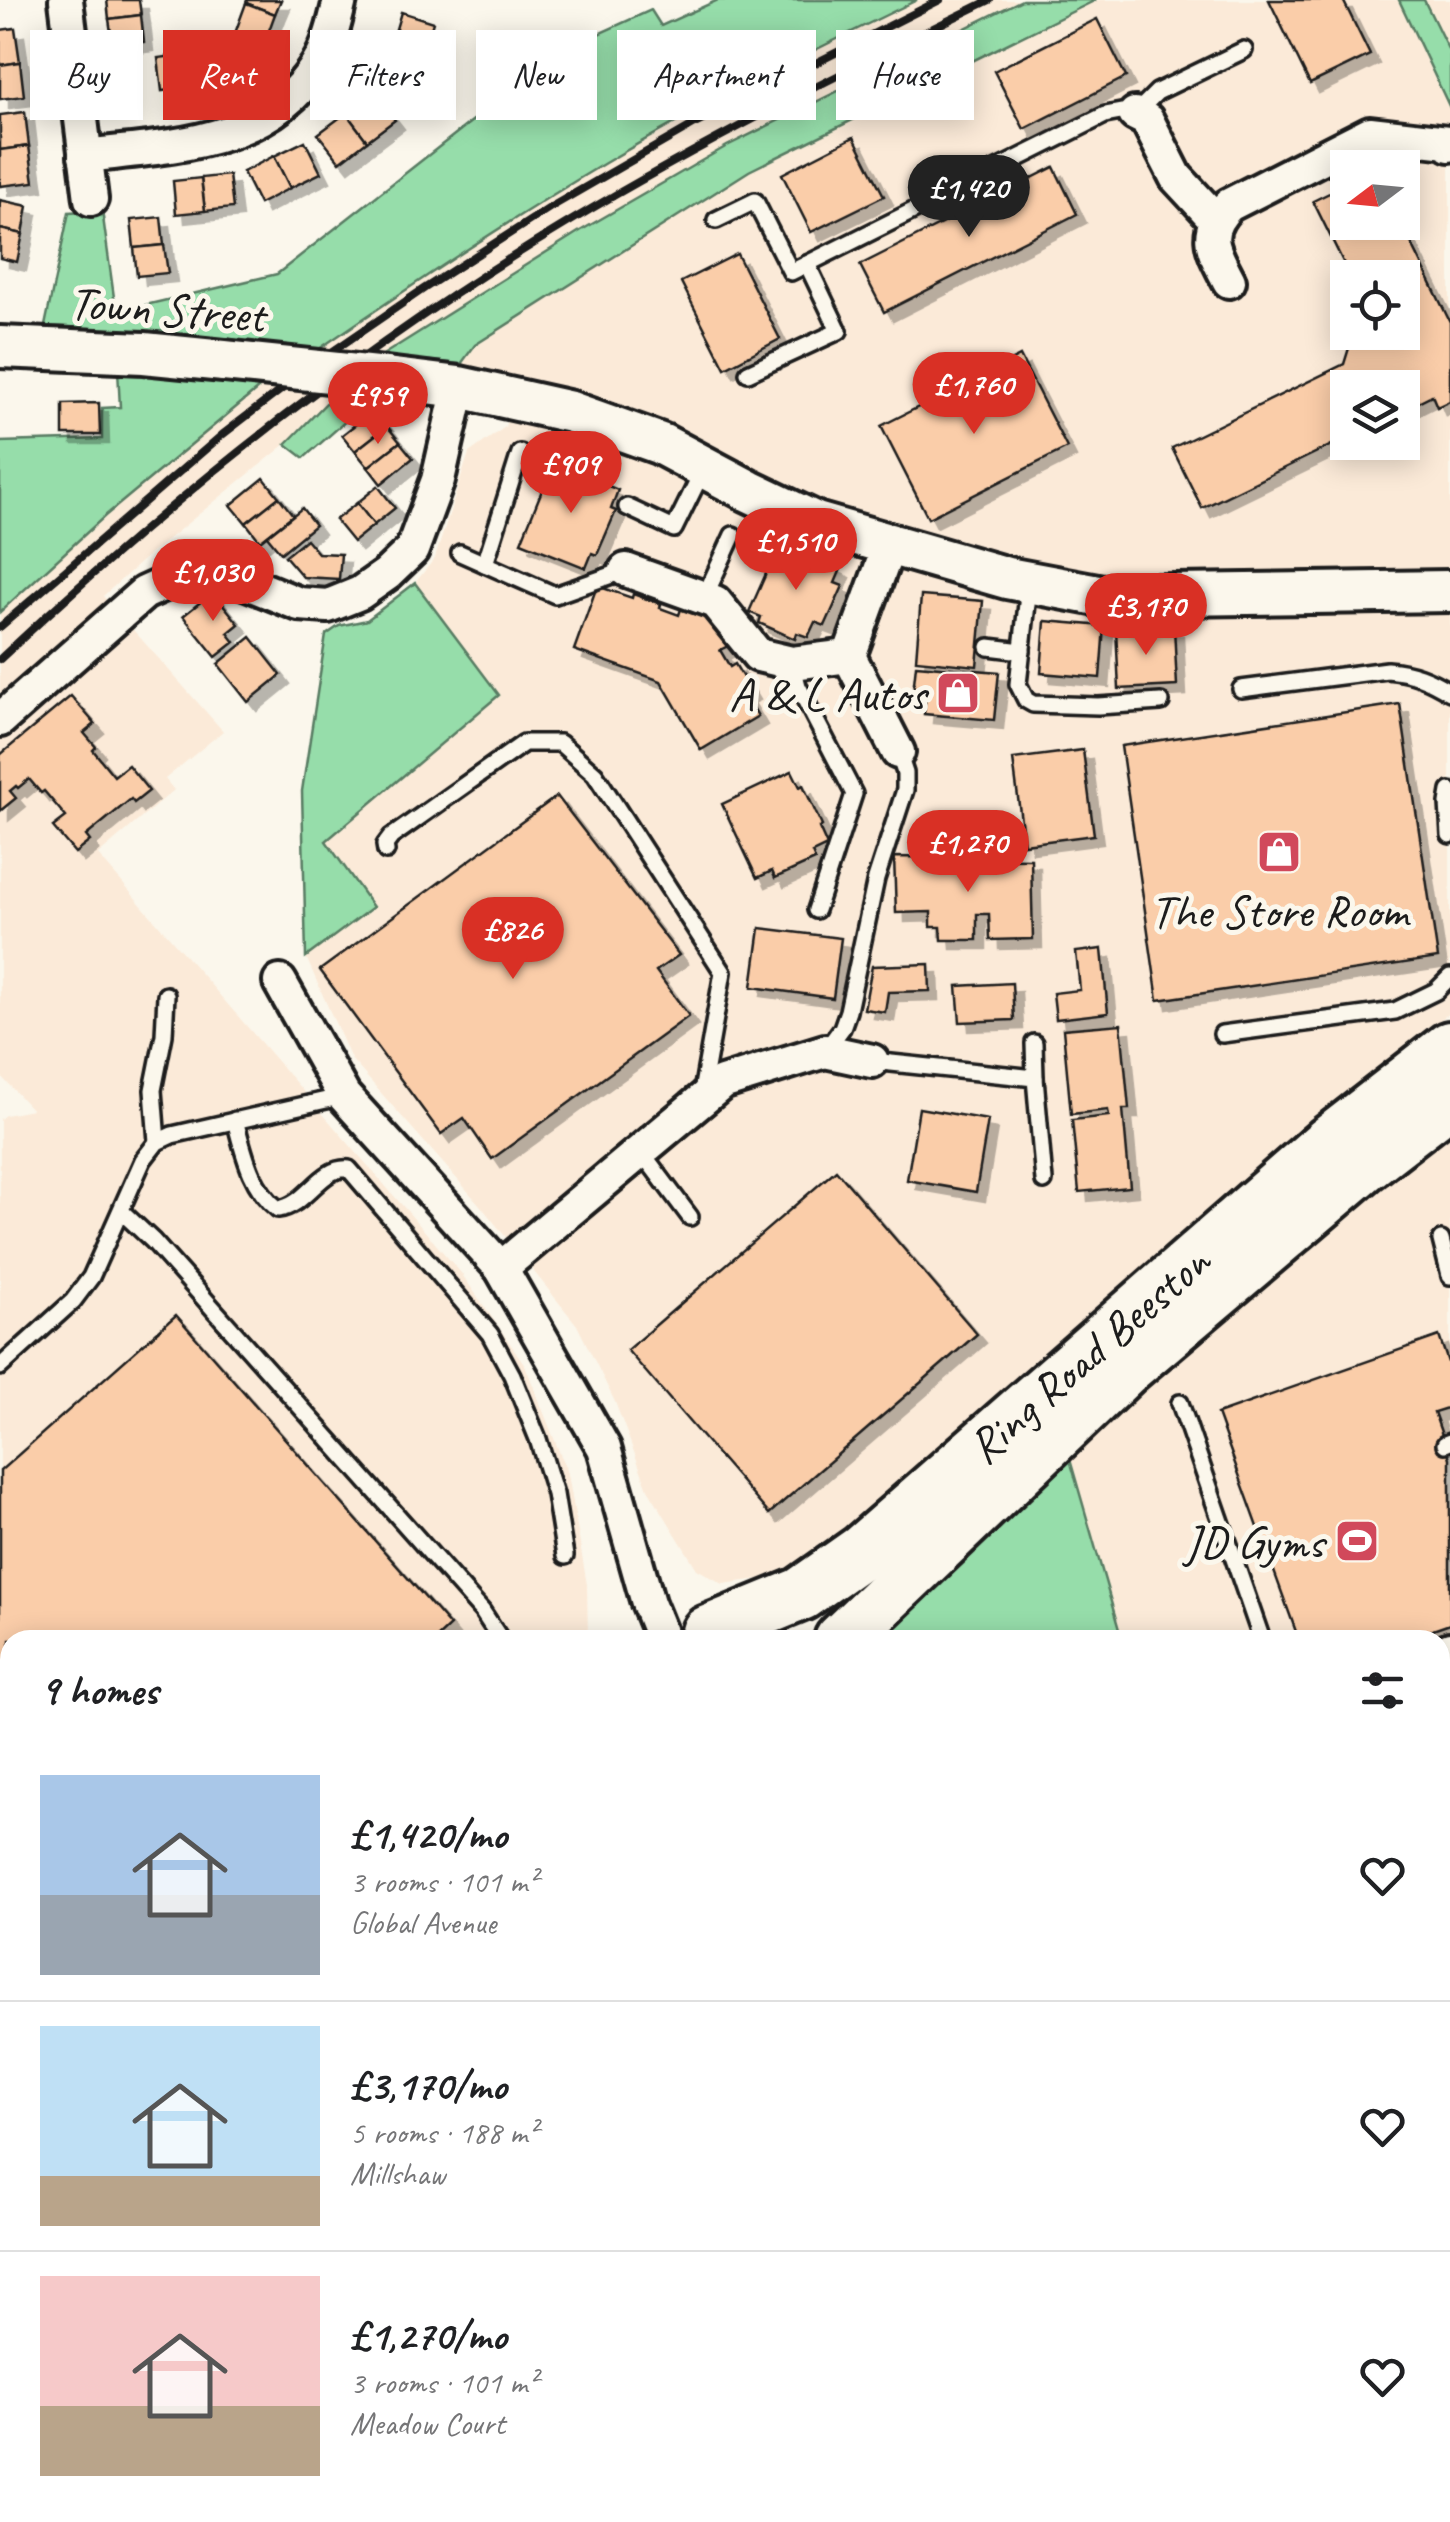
<!DOCTYPE html>
<html lang="en">
<head>
<meta charset="utf-8">
<style>
  :root { --surface:#fff; --page:#f6f6f6; --text:#202124; --muted:#757577; --line:#e0e0e0; --accent:#d93025 }
  body { margin:0; font-family:Caveat,sans-serif; background:var(--page); color:var(--text); height:100vh; display:flex; flex-direction:column; font-size:38px; white-space:nowrap }
  * { box-sizing:border-box; margin:0 }
  p { font-size:32px; color:var(--muted) }
  .icon { flex:none; width:55px; height:55px; fill:none; stroke:currentColor; stroke-width:2; stroke-linecap:round; stroke-linejoin:round }
  .map { position:relative; flex:1; overflow:hidden }
  .sheet { position:absolute; left:0px; top:1630px; width:1450px; height:892px; display:flex; flex-direction:column; background:var(--surface); border-radius:30px 30px 0 0; box-shadow:0 5px 25px #0003 }
  .sheet>* { flex:none }
  .hud { position:absolute; left:30px; top:30px; width:1390px; height:90px; display:flex; gap:20px }
  .needle { width:65px; rotate:254deg }
  .fabs { position:absolute; left:1330px; top:150px; display:grid; gap:20px }
  .fabs a { display:grid; place-items:center; width:90px; height:90px; border-radius:0px; background:var(--surface); box-shadow:0 5px 25px #0003; font-size:50px }
  .price { position:absolute; translate:-50% -85px; padding:0 22px; border-radius:35px; background:var(--accent); color:#fff; font-size:32px; line-height:65px; filter:drop-shadow(0 2px 5px #0008) }
  .price::after { content:''; position:absolute; left:50%; top:60px; width:30px; height:22px; margin-left:-15px; background:inherit; clip-path:polygon(0 0,100% 0,50% 100%) }
  .price.active { background:#222; color:#fff }
  ul { padding:0; list-style:none }
  li { display:flex; align-items:center; gap:30px; height:250px; padding:0 40px }
  li+li { border-top:2px solid var(--line) }
  li span { display:grid; place-items:center; flex:none; width:280px; height:200px; border-radius:0px; color:#555 }
  li>.icon { margin-inline-start:auto }
  span .icon { width:120px; height:120px; fill:#fffc; stroke-width:1 }
  li b { font-size:42px }
  h2 { display:flex; justify-content:space-between; align-items:center; height:120px; padding:0 40px; font-size:42px }
  .tag { padding:0 35px; border-radius:0px; background:var(--surface); box-shadow:0 5px 25px #0003; font-size:35px; line-height:90px }
  .tag.active { background:var(--accent); color:#fff }
  .map>svg:first-child { display:block }
  .built { fill:#fbead8; fill-rule:evenodd }
  .green { fill:#96ddaa; stroke:#597c63; stroke-width:2.5 }
  .building { fill:#facda9; stroke:#1c1c1c; stroke-width:2.5; filter:url(#shadow) }
  .lines { fill:none; stroke-linecap:round; stroke-linejoin:round }
  .service-casing { stroke:#1c1c1c; stroke-width:22 }
  .minor-casing { stroke:#1c1c1c; stroke-width:40 }
  .tertiary-casing { stroke:#1c1c1c; stroke-width:48 }
  .primary-casing { stroke:#1c1c1c; stroke-width:58 }
  .trunk-casing { stroke:#1c1c1c; stroke-width:60 }
  .service { stroke:#fbf7ec; stroke-width:15 }
  .minor { stroke:#fbf7ec; stroke-width:32 }
  .tertiary { stroke:#fbf7ec; stroke-width:40 }
  .primary { stroke:#fbf7ec; stroke-width:50 }
  .trunk { stroke:#fbf7ec; stroke-width:52 }
  .rail { stroke:#1c1c1c; stroke-width:8 }
  .tertiary-bridge-casing { stroke:#1c1c1c; stroke-width:48; stroke-linecap:butt }
  .tertiary-bridge { stroke:#fbf7ec; stroke-width:40 }
  .labels { text-anchor:middle; stroke-width:10; stroke-linejoin:round; paint-order:stroke }
  .street-label { font-size:48px; fill:#1c1c1c; stroke:#fbf7ec }
  .poi-label { font-size:48px; fill:#1c1c1c; stroke:#fbf7ec; text-anchor:end }
</style>
</head>
<body>
<div class="map">
<svg width="1450" height="2522" viewBox="0 0 1450 2522">
  <defs>
    <filter id="shadow"><feDropShadow dx="9" dy="9" stdDeviation="0" flood-color="#0004"/></filter>
  </defs>
  <rect width="100%" height="100%" fill="#fbf7ec"/>
  <filter id="ink" filterUnits="userSpaceOnUse"><feTurbulence type="fractalNoise" baseFrequency=".01" numOctaves="2"/><feDisplacementMap in="SourceGraphic" scale="20" xChannelSelector="R" yChannelSelector="G"/><feConvolveMatrix kernelMatrix="1 2 1 2 8 2 1 2 1" color-interpolation-filters="sRGB"/></filter>
  <g filter="url(#ink)">
    <g class="built">
      <path d="M917,0H1022L727,146L580,231L381,356L316,351L463,250L607,162L774,70Z"/>
      <path d="M1096,0H1450V1012L1304,1129L1080,1331L825,1550L773,1577L723,1584L697,1569L648,1489L615,1402L577,1325L480,1205L351,1059L306,957L373,907L326,842L499,695L415,583L435,558L469,453L505,427L518,380L461,364L475,345L749,171ZM1348,168H1402V222H1348ZM1348,278H1402V332H1348ZM1348,388H1402V442H1348Z"/>
      <path d="M264,384L334,395L286,444L152,552L103,596L223,731L165,779L174,790L98,855L461,1273L525,1365L568,1474L587,1585L588,1640H10V2267L0,2276V1119L5,1115L32,1110L0,1075V612L105,516Z"/>
      <path d="M1450,1126V1744L1440,1741V1640H1122L1069,1456L1262,1285Z"/>
    </g>
    <g class="green">
      <path d="M718,0H917C812,51 706,103 605,163C506,222 411,286 316,351C227,336 136,330 45,326L69,212L102,210L116,312L277,274L486,110L543,59L651,10L661,26Z"/>
      <path d="M1022,0H1096L749,171L475,345L461,364L381,356L580,231L727,146Z"/>
      <path d="M1399,0H1424L1450,53V108Z"/>
      <path d="M118,370L192,379L264,384L105,516L0,612V442L102,439V408L120,407Z"/>
      <path d="M334,395L365,404L304,458L286,444Z"/>
      <path d="M415,583L499,695L326,841L373,907L306,957L302,791L326,635L339,626L367,620Z"/>
      <path d="M1069,1456L1122,1640H871Z"/>
    </g>
    <g class="building">
      <path d="M107,0H139L141,15L109,19Z"/>
      <path d="M247,0H281L275,14L246,3Z"/>
      <path d="M1269,0H1343L1370,55L1310,84Z"/>
      <path d="M246,3L275,14L263,47L234,36Z"/>
      <path d="M401,12L433,22L423,56L391,46Z"/>
      <path d="M141,15L144,42L113,46L109,19Z"/>
      <path d="M1097,19L1126,77L1024,129L994,71Z"/>
      <path d="M15,28L20,62L0,65V30Z"/>
      <path d="M391,46L423,56L413,89L381,80Z"/>
      <path d="M224,50L228,83L194,87L191,54Z"/>
      <path d="M191,54L194,87L162,91L158,58Z"/>
      <path d="M20,62L24,96L0,99V65Z"/>
      <path d="M373,92L395,120L367,141L346,113Z"/>
      <path d="M25,112L29,146L0,150V115Z"/>
      <path d="M346,113L367,141L340,162L318,134Z"/>
      <path d="M854,137L884,196L811,232L782,174Z"/>
      <path d="M305,141L321,173L290,188L274,156Z"/>
      <path d="M29,146L34,182L0,186V150Z"/>
      <path d="M274,156L290,188L259,204L243,172Z"/>
      <path d="M1054,167L1077,214L884,312L860,265Z"/>
      <path d="M229,175L233,208L205,211L201,178Z"/>
      <path d="M201,178L205,211L176,214L173,181Z"/>
      <path d="M1348,184V222H1401L1450,322V401L1437,407L1432,395L1402,410V388H1348V437L1202,508L1172,448L1344,364L1354,332H1402V278H1351L1313,201Z"/>
      <path d="M0,200L28,206L23,234L0,229Z"/>
      <path d="M161,217L164,245L134,248L131,220Z"/>
      <path d="M0,229L23,234L17,262L0,258Z"/>
      <path d="M164,245L168,273L137,276L134,248Z"/>
      <path d="M737,254L780,339L725,368L681,282Z"/>
      <path d="M1020,356L1067,448L928,518L881,426Z"/>
      <path d="M99,403L100,435H63V404Z"/>
      <path d="M374,410L387,426L355,451L342,435Z"/>
      <path d="M387,426L400,442L368,467L355,451Z"/>
      <path d="M400,442L413,458L381,484L368,467Z"/>
      <path d="M553,463L618,490L611,509L616,511L597,555L592,553L586,568L521,542Z"/>
      <path d="M264,478L279,497L246,523L231,505Z"/>
      <path d="M378,486L395,508L374,525L357,503Z"/>
      <path d="M279,497L293,515L260,541L246,523Z"/>
      <path d="M357,503L374,525L353,542L335,520Z"/>
      <path d="M302,508L315,525L281,553L267,536Z"/>
      <path d="M306,539L318,553L341,554L339,579L303,577L285,556Z"/>
      <path d="M780,542L841,569L835,583L843,586L825,626L815,622L808,637L797,633L795,639L759,623L761,617L749,612Z"/>
      <path d="M597,586L632,598L633,594L661,604L660,608L679,615L681,609L712,619L728,646L720,650L730,667L735,664L751,691L745,694L758,716L701,750L661,681L574,650Z"/>
      <path d="M213,592L239,624L228,633L235,642L216,657L183,616Z"/>
      <path d="M921,596L983,601L977,666L916,660Z"/>
      <path d="M1045,621L1104,626L1100,678L1041,673Z"/>
      <path d="M1174,627L1177,686L1119,689L1116,629Z"/>
      <path d="M251,637L281,675L248,702L218,664Z"/>
      <path d="M916,665L999,672L994,720L924,714L926,693L913,692Z"/>
      <path d="M71,696L95,724L84,733L96,747L93,750L114,776L128,765L149,791L134,803L131,799L86,836L90,841L75,853L53,827L66,817L44,791L41,793L29,779L18,788L16,786L10,791L16,798L0,811V755Z"/>
      <path d="M1400,704L1438,958L1158,1000L1121,746Z"/>
      <path d="M1083,750L1094,835L1024,844L1013,759Z"/>
      <path d="M792,771L800,787L803,785L822,826L819,828L827,846L812,853L815,860L775,878L772,871L757,878L722,804Z"/>
      <path d="M557,796L679,955L656,971L689,1016L492,1159L464,1118L441,1134L320,970Z"/>
      <path d="M894,857L1031,859L1033,939L990,940L989,914H977V940H942L941,927H931V912L896,913Z"/>
      <path d="M760,928L841,938L833,998L752,987Z"/>
      <path d="M1102,949L1108,1013L1056,1019L1053,993L1080,990L1076,952Z"/>
      <path d="M929,964L930,991L888,992L885,1012L864,1009L872,966Z"/>
      <path d="M1012,983L1014,1020L960,1022L957,986Z"/>
      <path d="M1121,1024L1129,1109H1123L1130,1187L1079,1192L1072,1120L1109,1116L1108,1110L1071,1114L1063,1029Z"/>
      <path d="M919,1108L988,1120L976,1192L907,1180Z"/>
      <path d="M836,1170L977,1334L769,1514L627,1350Z"/>
      <path d="M176,1315L450,1626L435,1640H10V2015L0,2024V1471Z"/>
      <path d="M1439,1336L1450,1368V1407L1434,1412L1450,1458V1624L1404,1640H1299L1217,1414Z"/>
      <path d="M1441,1920L1450,1924V1953L1447,1959L1440,1956Z"/>
      <path d="M1446,2351L1450,2353V2384L1440,2380V2366Z"/>
      <path d="M1440,2428L1450,2431V2440L1440,2470Z"/>
      <path d="M1450,2440V2476L1446,2483L1440,2481V2470Z"/>
      <path d="M188,2512H217L210,2522H182Z"/>
      <path d="M599,2512H621L634,2522H594Z"/>
    </g>
    <g class="lines">
      <defs>
        <g id="service">
          <path d="M716,220L755,201L791,272L1105,115L1121,112L1135,114L1157,92L1244,50"/>
          <path d="M748,373L839,331L807,264"/>
          <path d="M627,507L674,529L703,470"/>
          <path d="M460,553L555,595L626,570"/>
          <path d="M485,564L520,453"/>
          <path d="M1029,586L1018,684L1026,700L1033,704L1098,706L1161,702"/>
          <path d="M704,598L733,535"/>
          <path d="M989,647L1022,651"/>
          <path d="M792,663L798,686L854,794L816,910"/>
          <path d="M1241,689L1387,670C1412,672 1429,679 1450,692"/>
          <path d="M1450,791L1448,803L1450,835"/>
          <path d="M386,851L385,845L391,837L524,743H560L595,774L723,972L702,1092"/>
          <path d="M1222,1034L1395,1011L1436,991L1450,977"/>
          <path d="M1034,1043L1035,1078"/>
          <path d="M825,1051L842,1028L848,1011L876,879L905,790V773L898,752"/>
          <path d="M872,1061L1035,1078L1044,1181"/>
          <path d="M235,1120C244,1153 250,1187 278,1209C307,1206 320,1166 349,1169L490,1334L512,1375L538,1439L555,1494L565,1556"/>
          <path d="M157,1142L153,1090L164,1035L166,995"/>
          <path d="M640,1150L690,1217"/>
          <path d="M121,1211L153,1241L482,1611L501,1640"/>
          <path d="M1441,1240L1450,1276"/>
          <path d="M0,1367L73,1301L91,1277L143,1160L157,1142L172,1135L344,1096"/>
          <path d="M1180,1403L1262,1640"/>
          <path d="M1445,1444L1450,1442"/>
          <path d="M0,2177L10,2171"/>
        </g>
        <g id="minor">
          <path d="M66,0L91,199"/>
          <path d="M1135,114L1147,120L1176,177L1215,219"/>
          <path d="M85,156C169,146 265,146 317,66C329,47 335,22 340,0"/>
          <path d="M1229,281C1213,250 1201,233 1229,205L1370,133L1448,142L1450,145"/>
          <path d="M889,546L849,656L898,752"/>
          <path d="M626,570L715,602L758,655L792,663L849,656"/>
          <path d="M0,720L144,593L184,575L225,574L299,604L328,606L360,593L387,574L412,550L438,480L459,387"/>
          <path d="M280,982L344,1096L501,1268L604,1448L648,1603L663,1640"/>
          <path d="M501,1268L722,1083L825,1051L872,1061"/>
          <path d="M1440,1653L1450,1649"/>
          <path d="M1440,2132L1450,2097"/>
          <path d="M6,2490L10,2487"/>
          <path d="M316,2512L331,2522"/>
          <path d="M817,2512L837,2522"/>
          <path d="M476,2522L481,2512"/>
          <path d="M859,2522L866,2512"/>
        </g>
        <g id="tertiary">
          <path d="M0,347L144,353L224,361"/>
          <path d="M386,378L459,387L571,412L661,444L749,491L816,523L1007,578L1103,596L1450,591"/>
        </g>
        <path id="primary" d="M1440,1772L1450,1776"/>
        <g id="trunk">
          <path id="s1" d="M708,1632L801,1594L862,1551L1328,1143L1450,1048"/>
          <path d="M841,1640L1124,1370L1365,1165L1450,1099"/>
          <path d="M0,2328L10,2318"/>
          <path d="M0,2391L10,2382"/>
        </g>
      </defs>
      <use href="#service" class="service-casing"/>
      <use href="#minor" class="minor-casing"/>
      <use href="#tertiary" class="tertiary-casing"/>
      <use href="#primary" class="primary-casing"/>
      <use href="#trunk" class="trunk-casing"/>
      <use href="#service" class="service"/>
      <use href="#minor" class="minor"/>
      <use href="#tertiary" class="tertiary"/>
      <use href="#primary" class="primary"/>
      <use href="#trunk" class="trunk"/>
      <g class="rail">
        <path d="M0,627L222,435L320,360L425,288L551,207L695,124L940,0"/>
        <path d="M0,659C174,495 363,345 569,222C705,141 847,70 990,0"/>
      </g>
      <defs>
        <path id="tertiary-bridge" d="M224,361L386,378"/>
      </defs>
      <use href="#tertiary-bridge" class="tertiary-bridge-casing"/>
      <use href="#tertiary-bridge" class="tertiary-bridge"/>
    </g>
  </g>
  <defs>
    <symbol id="shop-square" viewBox="-11 -11 22 22"><rect x="-9" y="-9" width="18" height="18" rx="4" fill="#d1495b" stroke="#fbf7ec"/><path d="M-5-2.5h2.3a2.7 3.5 0 0 1 5.4 0H5L5.5 6h-11ZM-1.5-2.5h3a1.5 2.3 0 0 0-3 0Z" fill="#fff"/></symbol>
    <symbol id="stadium-square" viewBox="-11 -11 22 22"><rect x="-9" y="-9" width="18" height="18" rx="4" fill="#d1495b" stroke="#fbf7ec"/><path d="M0-5a6.5 5 0 1 0 0 10a6.5 5 0 1 0 0-10ZM-3.5-1.8h7v3.6h-7Z" fill="#fff"/></symbol>
  </defs>
  <g fill-rule="evenodd">
    <use href="#shop-square" x="933" y="668" width="50" height="50"/>
    <use href="#shop-square" x="1254" y="827" width="50" height="50"/>
    <use href="#stadium-square" x="1332" y="1516" width="50" height="50"/>
  </g>
  <g class="labels">
    <g class="street-label">
      <text transform="translate(167 308) rotate(4)" y="17">Town Street</text>
      <text dy="17" stroke="none"><textPath href="#s1" startOffset="475">Ring Road Beeston</textPath></text>
    </g>
    <g class="poi-label">
      <text x="926" y="710">A &amp; L Autos</text>
      <text x="1279" y="927" text-anchor="middle">The Store Room</text>
      <text x="1324" y="1558">JD Gyms</text>
    </g>
  </g>
</svg>
<div class="fabs">
<a><svg class="needle" viewBox="-14 -14 28 28"><path d="M0-13l5 13h-10z" fill="#e53935"/><path d="M0 13l5-13h-10z" fill="#757577"/></svg></a>
<a><svg class="icon" aria-label="locate" viewBox="0 0 24 24"><circle cx="12" cy="12" r="6"/><path d="M12 2v4M12 18v4M2 12h4M18 12h4"/></svg></a>
<a><svg class="icon" aria-label="layers" viewBox="0 0 24 24"><path d="M12 4l9 5-9 5-9-5zM3 14l9 5 9-5"/></svg></a>
</div>
<b class="price active" style="left:969px;top:240px">£1,420</b>
<b class="price" style="left:974px;top:437px">£1,760</b>
<b class="price" style="left:378px;top:447px">£959</b>
<b class="price" style="left:571px;top:516px">£909</b>
<b class="price" style="left:796px;top:593px">£1,510</b>
<b class="price" style="left:213px;top:624px">£1,030</b>
<b class="price" style="left:1146px;top:658px">£3,170</b>
<b class="price" style="left:968px;top:895px">£1,270</b>
<b class="price" style="left:513px;top:982px">£826</b>
<div class="hud">
<a class="tag">Buy</a>
<a class="tag active">Rent</a>
<a class="tag">Filters</a>
<a class="tag">New</a>
<a class="tag">Apartment</a>
<a class="tag">House</a>
</div>
<section class="sheet">
<h2>9 homes<svg class="icon" aria-label="filters" viewBox="0 0 24 24"><path d="M4 7h16M4 17h16"/><circle cx="9" cy="7" r="2"/><circle cx="15" cy="17" r="2"/></svg></h2>
<ul>
<li><span style="background:linear-gradient(#a9c7e8 60%,#9aa5b1 0)"><svg class="icon" aria-label="home" viewBox="0 0 24 24"><path d="M3 11l9-7 9 7M6 9v11h12V9"/></svg></span><div><b>£1,420/mo</b><p>3 rooms · 101 m²</p><p>Global Avenue</p></div><svg class="icon" aria-label="heart" viewBox="0 0 24 24"><path d="M12 20l-8-8c-3-5 5-10 8-4 3-6 11-1 8 4z"/></svg></li>
<li><span style="background:linear-gradient(#bfe0f5 75%,#b9a48a 0)"><svg class="icon" aria-label="home" viewBox="0 0 24 24"><path d="M3 11l9-7 9 7M6 9v11h12V9"/></svg></span><div><b>£3,170/mo</b><p>5 rooms · 188 m²</p><p>Millshaw</p></div><svg class="icon" aria-label="heart" viewBox="0 0 24 24"><path d="M12 20l-8-8c-3-5 5-10 8-4 3-6 11-1 8 4z"/></svg></li>
<li><span style="background:linear-gradient(#f6c9c9 65%,#b9a48a 0)"><svg class="icon" aria-label="home" viewBox="0 0 24 24"><path d="M3 11l9-7 9 7M6 9v11h12V9"/></svg></span><div><b>£1,270/mo</b><p>3 rooms · 101 m²</p><p>Meadow Court</p></div><svg class="icon" aria-label="heart" viewBox="0 0 24 24"><path d="M12 20l-8-8c-3-5 5-10 8-4 3-6 11-1 8 4z"/></svg></li>
</ul>
</section>
</div>
</body>
</html>
